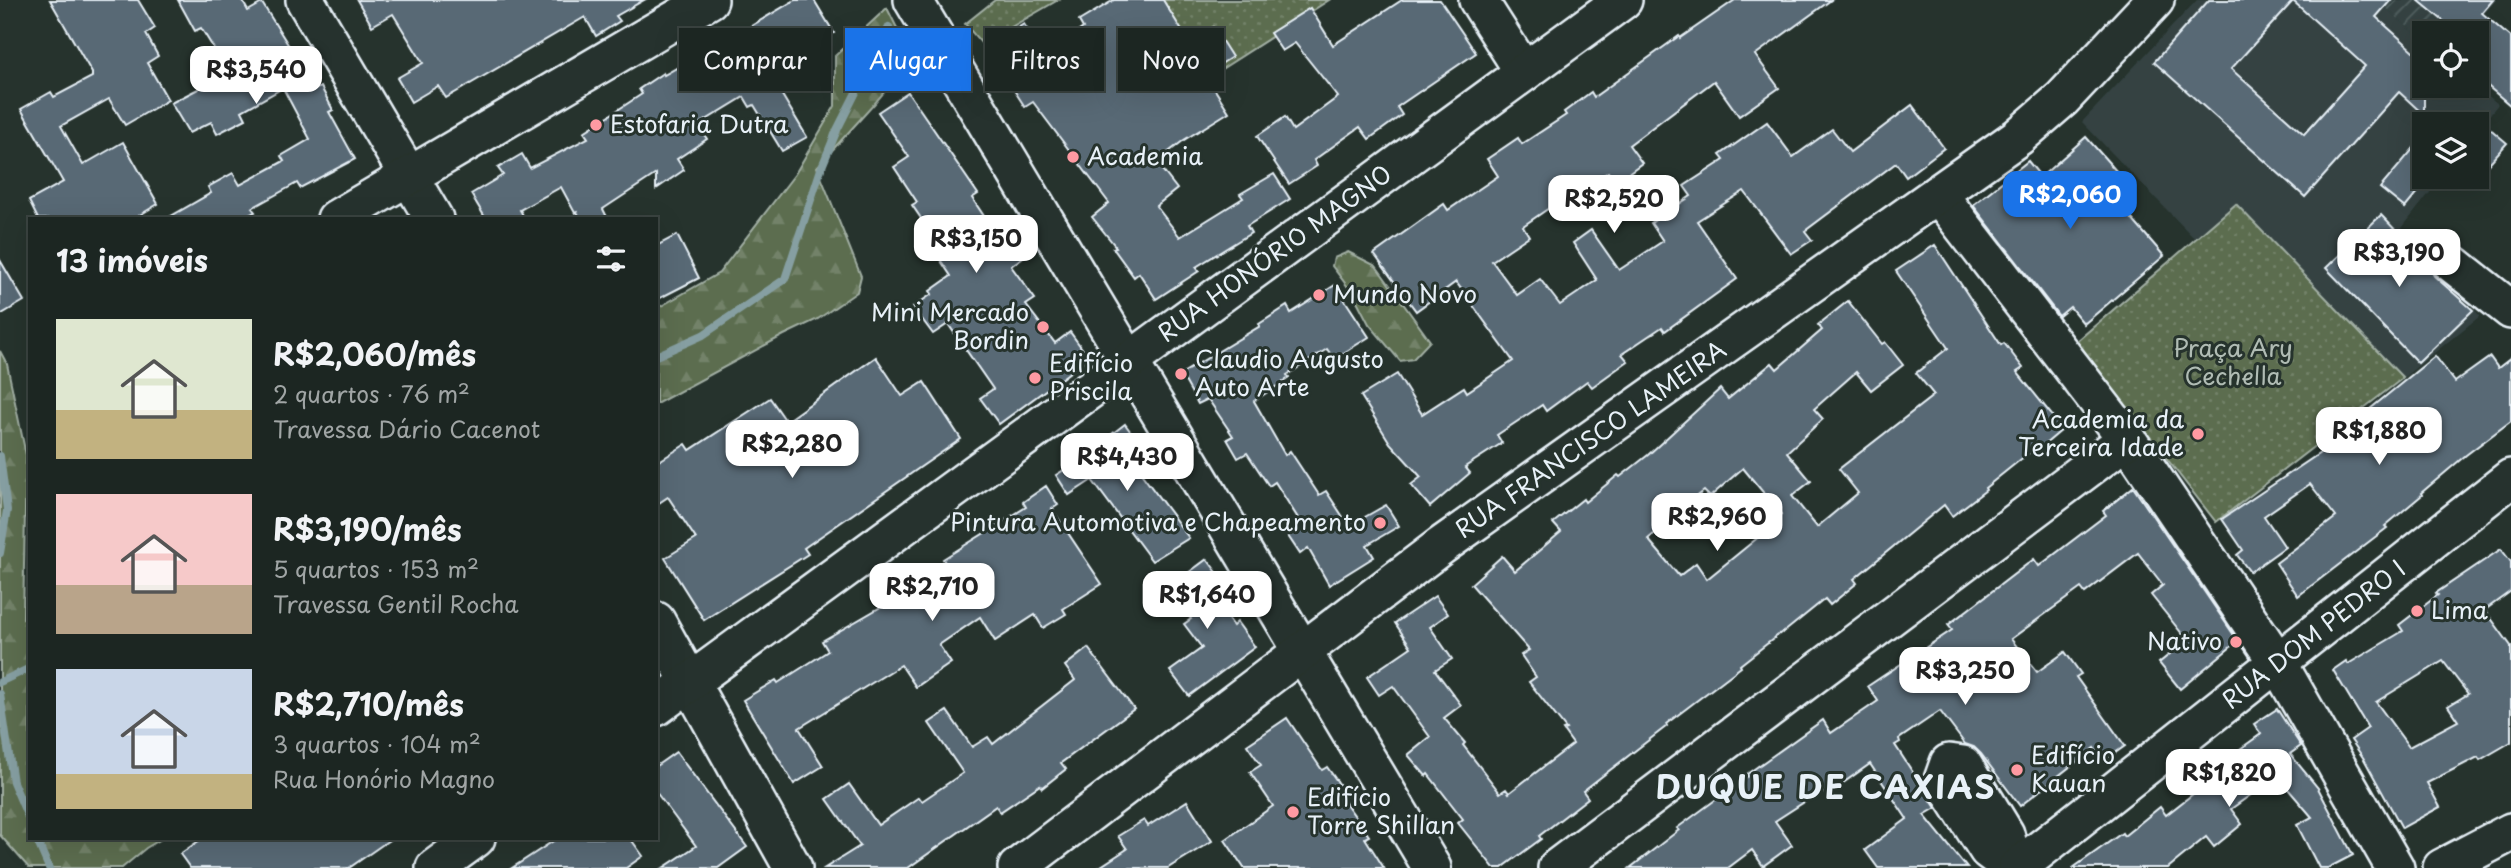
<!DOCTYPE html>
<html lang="pt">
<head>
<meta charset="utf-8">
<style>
  :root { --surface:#1c2622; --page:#252e2a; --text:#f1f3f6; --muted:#a0a5a5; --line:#3a4340; --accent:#1a73e8 }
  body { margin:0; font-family:"Playpen Sans",sans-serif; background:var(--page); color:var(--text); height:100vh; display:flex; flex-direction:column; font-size:26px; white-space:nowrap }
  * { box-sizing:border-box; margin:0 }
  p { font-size:23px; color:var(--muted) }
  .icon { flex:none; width:38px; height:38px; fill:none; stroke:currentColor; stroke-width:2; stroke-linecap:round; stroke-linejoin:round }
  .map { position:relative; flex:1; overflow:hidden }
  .drawer { position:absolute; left:28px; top:217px; width:630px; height:623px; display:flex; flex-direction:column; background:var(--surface); border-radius:0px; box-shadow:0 7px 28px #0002,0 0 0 2px var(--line) }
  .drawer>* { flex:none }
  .top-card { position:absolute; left:679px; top:28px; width:665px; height:63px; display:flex; gap:14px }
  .controls { position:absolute; left:2412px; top:21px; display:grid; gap:14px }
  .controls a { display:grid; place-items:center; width:77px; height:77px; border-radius:0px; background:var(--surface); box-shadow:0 7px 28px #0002,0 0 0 2px var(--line); font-size:35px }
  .price { position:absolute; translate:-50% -60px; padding:0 16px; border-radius:14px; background:#fff; color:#222; font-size:23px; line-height:46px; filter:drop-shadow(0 2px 4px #0008) }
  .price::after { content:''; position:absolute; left:50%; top:42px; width:21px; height:16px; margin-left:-10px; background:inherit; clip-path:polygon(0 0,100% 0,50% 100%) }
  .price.on { background:var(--accent); color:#fff }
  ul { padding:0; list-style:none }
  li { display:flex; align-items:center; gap:21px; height:175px; padding:0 28px }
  li span { display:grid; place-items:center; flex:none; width:196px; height:140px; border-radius:0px; color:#555 }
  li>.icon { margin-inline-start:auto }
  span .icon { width:84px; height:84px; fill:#fffc; stroke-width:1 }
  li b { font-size:30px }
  h2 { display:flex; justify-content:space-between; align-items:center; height:84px; padding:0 28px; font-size:30px }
  .chip { padding:0 24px; border-radius:0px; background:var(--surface); box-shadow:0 7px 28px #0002,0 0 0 2px var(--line); font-size:24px; line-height:63px }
  .chip.on { background:var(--accent); color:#fff }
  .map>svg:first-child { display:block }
  .built { fill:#354343 }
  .industrial { fill:url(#industrial-furrows) }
  .forest { fill:url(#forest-firs); stroke:#a2afa4; stroke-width:2 }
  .park { fill:url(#park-dots); stroke:#a2afa4; stroke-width:2 }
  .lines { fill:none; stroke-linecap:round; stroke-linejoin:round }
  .stream { stroke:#869fa2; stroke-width:8 }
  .building { fill:#586975; stroke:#e8f1f8; stroke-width:2; fill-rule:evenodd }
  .minor-casing { stroke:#e8f1f8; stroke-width:42 }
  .minor { stroke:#26332d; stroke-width:37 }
  .poi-dot { fill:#ff9aa2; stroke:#26332d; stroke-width:2.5 }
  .labels { text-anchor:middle; stroke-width:6; stroke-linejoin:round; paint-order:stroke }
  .poi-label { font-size:24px; fill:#e8f1f8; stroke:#26332d; text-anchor:start }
  .street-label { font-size:24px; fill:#e8f1f8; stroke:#26332d }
  .park-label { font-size:24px; fill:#b0bcb4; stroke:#26332d }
  .district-label { font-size:32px; font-weight:bold; letter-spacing:2px; fill:#e8f1f8; stroke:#26332d }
</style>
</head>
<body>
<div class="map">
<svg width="2511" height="868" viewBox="0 0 2511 868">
  <defs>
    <pattern id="industrial-furrows" width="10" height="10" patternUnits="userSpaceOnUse" patternTransform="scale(1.75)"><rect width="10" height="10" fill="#354343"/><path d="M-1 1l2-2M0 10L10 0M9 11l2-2" fill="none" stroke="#525f5f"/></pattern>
    <pattern id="forest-firs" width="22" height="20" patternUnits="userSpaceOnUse" patternTransform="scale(1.75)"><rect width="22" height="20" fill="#5b6d4f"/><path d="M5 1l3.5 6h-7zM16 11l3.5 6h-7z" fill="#738269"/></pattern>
    <pattern id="park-dots" width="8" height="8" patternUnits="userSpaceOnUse" patternTransform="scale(1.75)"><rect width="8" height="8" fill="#5b6d4f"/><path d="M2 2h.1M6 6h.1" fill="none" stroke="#738269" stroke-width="1.8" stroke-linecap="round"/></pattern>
  </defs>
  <rect width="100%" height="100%" fill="#26332d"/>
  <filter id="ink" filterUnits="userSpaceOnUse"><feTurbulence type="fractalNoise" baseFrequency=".0143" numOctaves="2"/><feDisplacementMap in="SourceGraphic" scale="14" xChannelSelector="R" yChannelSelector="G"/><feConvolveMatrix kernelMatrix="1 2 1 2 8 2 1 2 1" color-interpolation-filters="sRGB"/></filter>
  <g filter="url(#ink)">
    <path class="built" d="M2197,0H2377L2424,41V86H2476L2498,104L2476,132V124H2424V177H2442L2402,228L2480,316L2403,378L2236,204L2196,240L2082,122Z"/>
    <path class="industrial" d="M2377,0H2496L2466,33H2424V41Z"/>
    <g class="forest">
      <path d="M887,8L912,58L875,103L817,167L861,276L857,292L818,319L784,335L656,404V309L719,273L795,174L835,106V56Z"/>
      <path d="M1348,252L1376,266L1430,341L1413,359L1400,361L1369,324L1354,295L1332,266L1334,258Z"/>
      <path d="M0,351L7,364L26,455L23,619L30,616V838H163L146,848L122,868H29L0,835Z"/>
    </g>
    <g class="park">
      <path d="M995,0H1058L982,44L965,24Z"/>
      <path d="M1113,0H1329L1178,97Z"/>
      <path d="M2236,204L2403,378L2216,522L2076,342Z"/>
    </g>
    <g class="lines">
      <g class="stream">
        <path d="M656,356L703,335L785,279L821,169L837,130L889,27"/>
        <path d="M0,456L7,510L0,553"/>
        <path d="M0,682L30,668"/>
        <path d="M0,694L13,782L30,822"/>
        <path d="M36,838L49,868"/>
      </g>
    </g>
    <g class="building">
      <path d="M50,0H138L155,28L146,34L158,56L147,63L168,100L125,125L109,99L61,126L83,165L123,142L158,204L133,219H38L29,201L63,182L21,109L51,92L54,97L92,77V73Z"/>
      <path d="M178,0H242L248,11L262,3L316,89L321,87L333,110L329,112L355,159L300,188L297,183L252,208L255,212L241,219H166L211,193L208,187L233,173L240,185L284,161L281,156L310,139L283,88L242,111L246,119L217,134L211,122L189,133L171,103L229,73L201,28L195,31Z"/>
      <path d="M357,0H644L616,16L620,21L596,36L585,17L446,98L438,86L411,102L397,78L423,63L393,14L372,26Z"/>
      <path d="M795,0H814L834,33L776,69L786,85L779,90L807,137L782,151L754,105L750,107L744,97L698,125L707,139L677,159L684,170L656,189V174L603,209L608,219H581L577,212L575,213L561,187L520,210L525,219H486L471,194L503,175L498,168L522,154L530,168L588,138L584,132L642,94L639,89L663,73L664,75L701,54L702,55Z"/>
      <path d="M1114,0H1163L1189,42L1213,27L1232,57L1205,74L1229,112L1184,140L1156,162L1177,189L1156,206L1180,237L1243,198L1240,194L1274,174L1290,199L1247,226L1251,233L1196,267L1199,271L1156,299L1139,273L1134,277L1113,248L1116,247L1092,217L1109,203L1033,102L1025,107L986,47L1024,24L1044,57L1083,28L1079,21Z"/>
      <path d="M1402,0H1440L1476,53L1397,107L1402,115L1369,139L1360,127L1314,160L1317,166L1289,184L1257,136L1285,117L1293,130L1338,97L1295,43L1282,51L1270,33L1310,8L1333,45Z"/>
      <path d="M1735,0H1831L1755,55L1779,88L1739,116L1714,81L1629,145L1642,163L1616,182L1608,172L1570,197L1568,195L1523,226L1529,236L1492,261L1517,295L1540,279L1560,305L1597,280L1573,243L1591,230L1619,270L1663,241L1651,223L1691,196L1684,186L1724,160L1720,155L1767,122L1793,157L1832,129L1850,152L1912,105L1944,148L1906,177L1896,163L1805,231L1812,240L1791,254L1744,191L1697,221L1737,279L1665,331L1662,327L1622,354L1628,361L1592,387L1587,381L1546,411L1542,405L1497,435L1502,443L1465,467L1470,473L1430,507L1411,485L1421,477L1390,443L1361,396L1397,374L1422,414L1464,387L1467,392L1513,361L1456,282L1416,311L1374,254L1444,204L1448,210L1498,176L1487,159L1518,138L1522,144L1566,115L1564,112L1591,92L1594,97L1679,36L1680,38Z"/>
      <path d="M2209,0H2391L2376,17L2424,60V115L2399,92L2305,197L2154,62ZM2293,1L2365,66L2304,134L2231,69Z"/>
      <path d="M2418,0H2493L2482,13L2511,38V106L2476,76V33H2458Z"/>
      <path d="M908,92L978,194L972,198L1000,240L1007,235L1023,257L1011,266L1035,299L1026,305L1055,343L1070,332L1089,358L999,424L980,398L993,389L948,324L933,334L913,307L932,294L930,291L951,276L929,243L935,239L912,205L917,202L894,167L909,157L878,112Z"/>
      <path d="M2488,127L2507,143L2476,178V141Z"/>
      <path d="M2424,136V185L2405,208L2380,188Z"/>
      <path d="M2086,137L2126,182L2111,195L2164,256L2084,324L2070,307L2059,316L1973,205L2028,161L2041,177Z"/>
      <path d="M2381,215L2428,264L2434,276L2473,310L2418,363L2326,268Z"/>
      <path d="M677,235L699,278L656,300V246Z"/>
      <path d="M1935,245L2001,345L2004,343L2023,368L2017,372L2063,429L2037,451L2035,448L1985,488L1986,490L1952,516L1944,505L1854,579L1857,583L1830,605L1825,599L1783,633L1782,632L1740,665L1741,667L1666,724L1667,726L1583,791L1588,798L1539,836L1541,839L1502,868H1494L1458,823L1463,819L1428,774L1426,776L1408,755L1430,737L1393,686L1379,695L1367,677L1411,647L1395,623L1435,596L1448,614L1430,627L1452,659L1435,670L1461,705L1444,718L1465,743L1463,745L1500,793L1506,789L1509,793L1573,744L1563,730L1566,729L1529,682L1536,677L1521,655L1529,650L1471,584L1502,556L1515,571L1561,532L1553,523L1583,499L1585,502L1618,475L1620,477L1648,455L1720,389L1728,399L1772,363L1777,369L1822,330L1818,325L1848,301L1882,344L1885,342L1903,365L1871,390L1856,372L1814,409L1823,419L1787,452L1811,481L1792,496L1817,527L1858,493L1839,469L1934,395L1916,373L1948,348L1896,271ZM1743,468L1781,514L1763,528L1766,531L1707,579L1696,563L1679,576L1648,539L1662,527L1660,525L1704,491L1710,497Z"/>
      <path d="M0,260L24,301L0,315Z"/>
      <path d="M1335,285L1369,337L1334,359L1327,349L1287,375L1289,378L1254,401L1285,455L1290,451L1319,495L1326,491L1349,526L1386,505L1399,526L1367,545L1374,557L1329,585L1308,548L1300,554L1288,536L1303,526L1275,482L1269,486L1247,453L1238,458L1227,439L1233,436L1208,399L1198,404L1181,374L1260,326L1259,324L1287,306L1291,313Z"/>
      <path d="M2435,356L2455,382L2490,357L2498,368L2511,358V421L2466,455L2421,493L2422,495L2385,526L2387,528L2298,596L2276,563L2336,517L2310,484L2264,516L2285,547L2250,572L2237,555L2243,550L2222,519L2320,453L2371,411L2370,409Z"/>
      <path d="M876,357L902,396L924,382L961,439L804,548L808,554L704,620L665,558L696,539L668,497L656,505V463L686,444L690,450L770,398L786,421Z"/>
      <path d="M1125,424L1139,443L1126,453L1189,538L1152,561L1092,480L1069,495L1056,475L1097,449L1095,447Z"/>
      <path d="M1046,486L1058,505L1052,509L1102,584L1063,609L1066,614L1043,628L1035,615L995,641L980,617L939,645L951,663L916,687L901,665L799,728L823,766L794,784L743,700L776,680L778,683L828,651L822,641L886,604L888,606L947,566L943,559L1026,507L1023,502Z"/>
      <path d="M2133,487L2238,641L2180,689L2159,663L2187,640L2151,595L2163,585L2138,553L2085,593L2081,588L2011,639L2037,672L2065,652L2081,674L2076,677L2125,746L2104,761L2094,748L2020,806L1981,754L1974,747L1965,744L1940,711L1899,739L1900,742L1895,745L1936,808L1924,815L1967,868H1878L1865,850L1907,819L1870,764L1826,795L1823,790L1775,821L1792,845L1763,866L1752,850L1728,868H1630L1679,830L1677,828L1748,776L1747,774L1823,720L1831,733L1878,701L1868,686L1952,630L1948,625L2034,559L2039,566L2106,515L2103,511Z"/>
      <path d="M2501,549L2511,562V591L2485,610L2511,646V742L2480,760L2478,757L2427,783L2440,807L2402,828L2364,759L2351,740L2368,728L2333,670L2346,661L2348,664L2403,631L2399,625L2438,595L2436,593ZM2443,661L2468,694L2448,706L2458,721L2409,747L2376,702Z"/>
      <path d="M1207,559L1219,575L1204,587L1233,626L1237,622L1255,647L1189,696L1170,671L1202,648L1184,624L1191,619L1168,588Z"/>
      <path d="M1088,648L1134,709L1061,763L1066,769L1042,788L1040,785L1000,812L996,806L908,868H825L860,846L827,799L849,784L878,825L919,797L922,801L963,773L929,723L947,711L972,747L988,737L993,744L1075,680L1065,666Z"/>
      <path d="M2277,709L2301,746L2290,754L2318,788L2353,855L2328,868H2319L2297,825L2312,817L2277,776L2231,809L2242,824L2214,847L2206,837L2168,868H2073L2122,833L2124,836L2160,807L2166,815L2226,768L2222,762L2261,734L2254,724Z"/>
      <path d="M1287,718L1322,770L1327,767L1347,795L1342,798L1369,836L1365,838L1384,868H1244L1225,840L1273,806L1250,772L1261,765L1247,745Z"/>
      <path d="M676,752L747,847L718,868H663L696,846L656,792V766Z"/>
      <path d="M1187,801L1212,841L1168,868H1098L1127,849L1118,836L1144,820L1148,826Z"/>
      <path d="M203,838H392L349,868H190L180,854Z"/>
      <path d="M558,838H630L643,856L626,868H512Z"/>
    </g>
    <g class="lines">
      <defs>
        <g id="minor">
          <path d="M305,0L434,219"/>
          <path d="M913,0L1432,868"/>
          <path d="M1478,0L1524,72"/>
          <path d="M1938,194L2127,439L2278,663L2395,868"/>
          <path d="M336,219L709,0"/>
          <path d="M2448,260L2511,310"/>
          <path d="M656,621L793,868"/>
          <path d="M656,707L1623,0"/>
          <path d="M435,868L476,838"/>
          <path d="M1017,868L1441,546L2018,137L2062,99L2155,0"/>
          <path d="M1557,868L2127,439"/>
          <path d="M2012,868L1988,850L1943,780L1949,763L1963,765L2005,834L2014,868"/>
          <path d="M2017,868L2511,478"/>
          <path d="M2442,868L2511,832"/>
        </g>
      </defs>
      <use href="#minor" class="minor-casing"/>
      <use href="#minor" class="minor"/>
    </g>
  </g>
  <g class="poi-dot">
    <circle cx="596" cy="125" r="7"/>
    <circle cx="1073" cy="157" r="7"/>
    <circle cx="1319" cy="295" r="7"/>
    <circle cx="1043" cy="327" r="7"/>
    <circle cx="1181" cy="374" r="7"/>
    <circle cx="1035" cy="378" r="7"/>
    <circle cx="2198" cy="434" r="7"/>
    <circle cx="1380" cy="523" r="7"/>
    <circle cx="2417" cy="611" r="7"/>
    <circle cx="2236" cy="642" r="7"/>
    <circle cx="2017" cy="770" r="7"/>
    <circle cx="1293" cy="812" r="7"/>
  </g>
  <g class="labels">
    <g class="poi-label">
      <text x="610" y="133">Estofaria Dutra</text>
      <text x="1087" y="165">Academia</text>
      <text x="1333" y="303">Mundo Novo</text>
      <text x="1029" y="321" text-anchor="end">Mini Mercado<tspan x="1029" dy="28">Bordin</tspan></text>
      <text x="1195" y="368">Claudio Augusto<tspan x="1195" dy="28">Auto Arte</tspan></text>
      <text x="1049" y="372">Edifício<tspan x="1049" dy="28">Priscila</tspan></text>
      <text x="2184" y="428" text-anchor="end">Academia da<tspan x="2184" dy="28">Terceira Idade</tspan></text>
      <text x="1366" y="531" text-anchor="end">Pintura Automotiva e Chapeamento</text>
      <text x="2431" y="619">Lima</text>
      <text x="2222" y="650" text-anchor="end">Nativo</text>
      <text x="2031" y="764">Edifício<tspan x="2031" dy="28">Kauan</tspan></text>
      <text x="1307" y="806">Edifício<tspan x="1307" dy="28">Torre Shillan</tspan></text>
    </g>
    <g class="street-label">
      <text transform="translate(1275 254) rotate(-36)" y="8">RUA HONÓRIO MAGNO</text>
      <text transform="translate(1591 440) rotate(-35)" y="8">RUA FRANCISCO LAMEIRA</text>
      <text transform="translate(2314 635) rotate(-38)" y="8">RUA DOM PEDRO I</text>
    </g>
    <g class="park-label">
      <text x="2233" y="357">Praça Ary<tspan x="2233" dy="28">Cechella</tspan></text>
    </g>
    <g class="district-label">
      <text x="1826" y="799">DUQUE DE CAXIAS</text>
    </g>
  </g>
</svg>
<div class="controls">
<a><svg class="icon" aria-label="locate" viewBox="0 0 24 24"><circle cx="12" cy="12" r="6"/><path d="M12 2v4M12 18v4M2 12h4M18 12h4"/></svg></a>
<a><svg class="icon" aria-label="layers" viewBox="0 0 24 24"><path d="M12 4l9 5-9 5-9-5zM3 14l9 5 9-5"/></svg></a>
</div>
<b class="price" style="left:256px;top:106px">R$3,540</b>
<b class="price on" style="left:2070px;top:231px">R$2,060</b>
<b class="price" style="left:1614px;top:235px">R$2,520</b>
<b class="price" style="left:976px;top:275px">R$3,150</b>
<b class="price" style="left:2399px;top:289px">R$3,190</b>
<b class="price" style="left:2379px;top:467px">R$1,880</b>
<b class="price" style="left:792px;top:480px">R$2,280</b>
<b class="price" style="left:1127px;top:493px">R$4,430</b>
<b class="price" style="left:1717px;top:553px">R$2,960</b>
<b class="price" style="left:932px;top:623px">R$2,710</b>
<b class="price" style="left:1207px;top:631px">R$1,640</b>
<b class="price" style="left:1965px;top:707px">R$3,250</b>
<b class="price" style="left:2229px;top:809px">R$1,820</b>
<div class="top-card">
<a class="chip">Comprar</a>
<a class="chip on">Alugar</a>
<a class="chip">Filtros</a>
<a class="chip">Novo</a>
</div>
<section class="drawer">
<h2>13 imóveis<svg class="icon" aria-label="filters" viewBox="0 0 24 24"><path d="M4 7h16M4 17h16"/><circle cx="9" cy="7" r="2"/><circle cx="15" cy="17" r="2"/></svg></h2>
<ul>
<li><span style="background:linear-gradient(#dfe7d0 65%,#c2b280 0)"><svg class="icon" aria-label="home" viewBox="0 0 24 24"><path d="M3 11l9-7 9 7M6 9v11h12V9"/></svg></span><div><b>R$2,060/mês</b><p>2 quartos · 76 m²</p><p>Travessa Dário Cacenot</p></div></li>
<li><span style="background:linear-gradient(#f6c9c9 65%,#b9a48a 0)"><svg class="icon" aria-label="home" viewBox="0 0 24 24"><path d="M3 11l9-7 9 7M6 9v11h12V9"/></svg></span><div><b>R$3,190/mês</b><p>5 quartos · 153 m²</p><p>Travessa Gentil Rocha</p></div></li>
<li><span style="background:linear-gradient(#c9d6e8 75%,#c2b280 0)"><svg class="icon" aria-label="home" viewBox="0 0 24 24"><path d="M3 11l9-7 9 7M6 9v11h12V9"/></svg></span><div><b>R$2,710/mês</b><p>3 quartos · 104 m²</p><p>Rua Honório Magno</p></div></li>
</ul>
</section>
</div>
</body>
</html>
